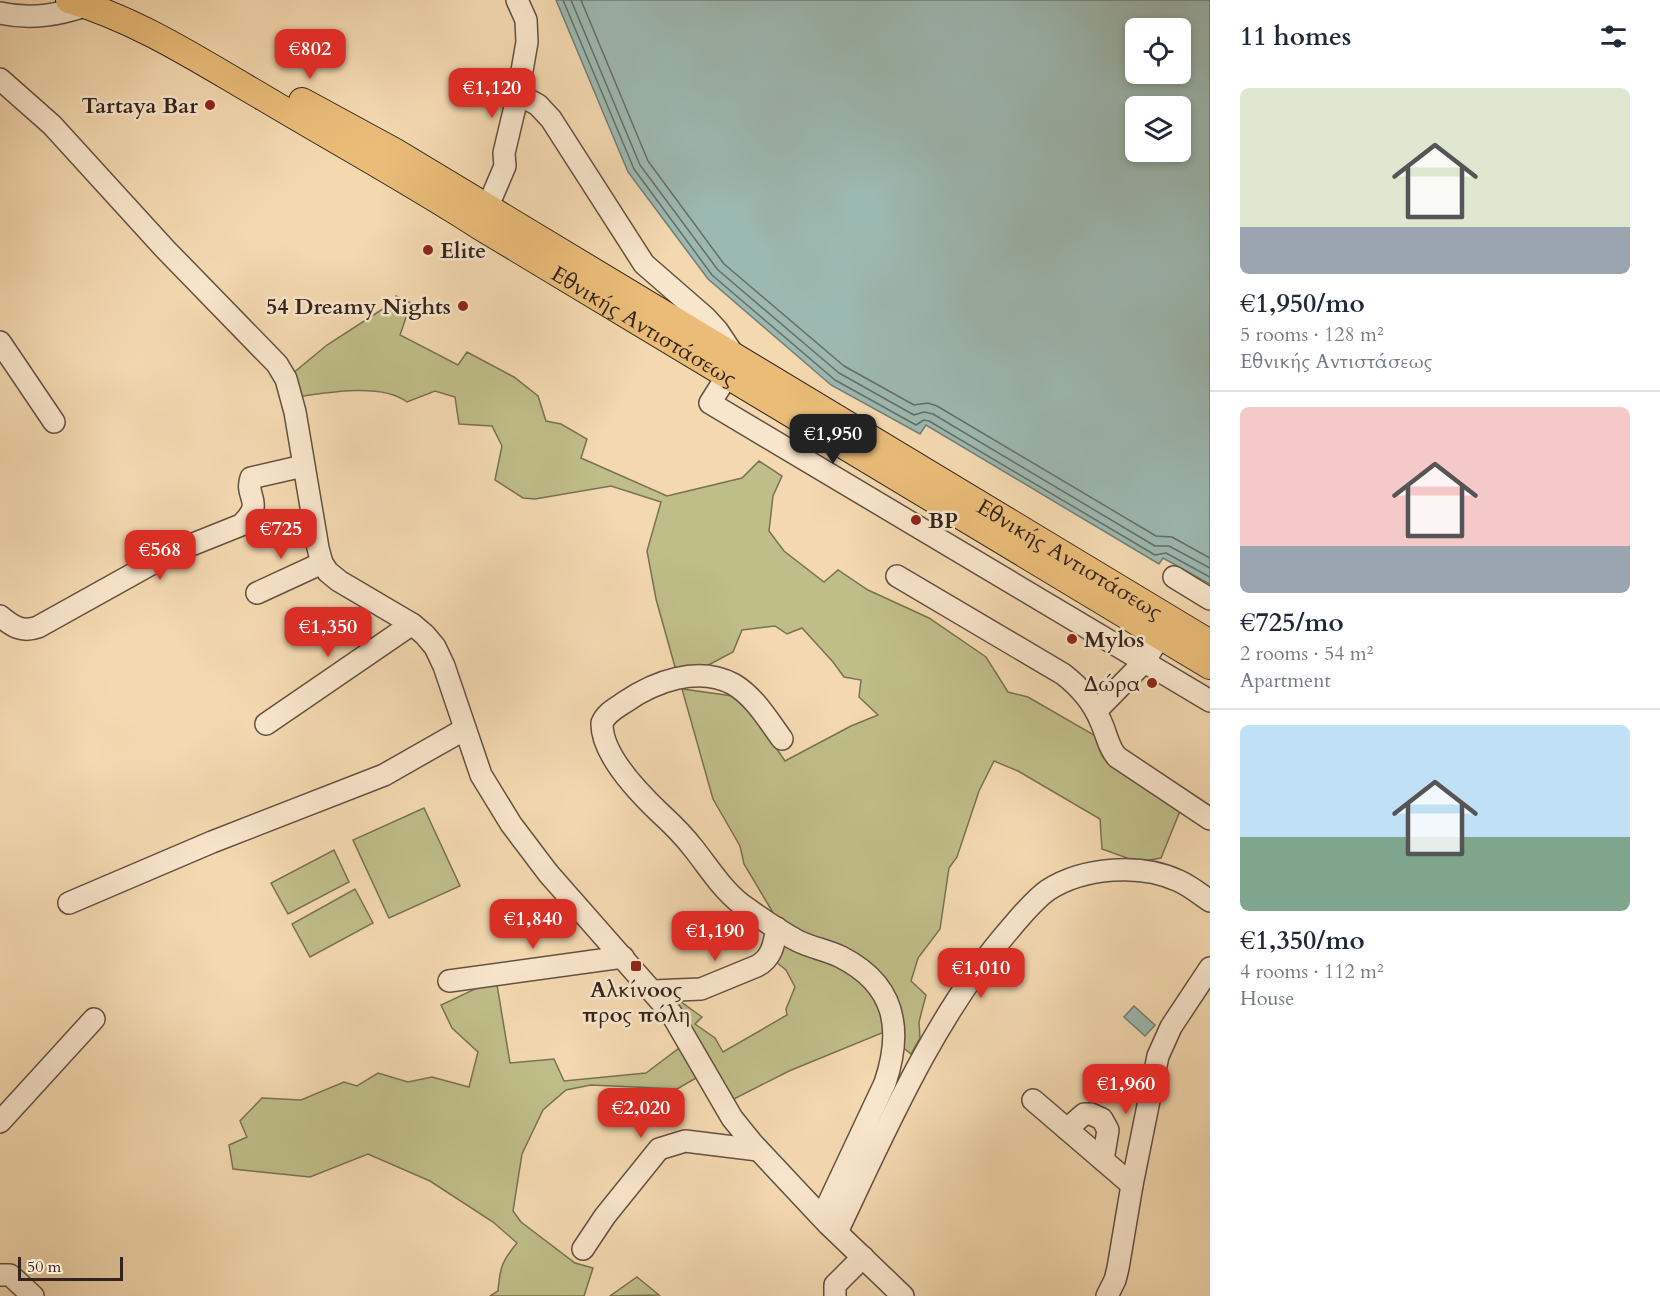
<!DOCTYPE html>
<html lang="en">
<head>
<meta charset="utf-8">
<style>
  :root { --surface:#fff; --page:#f2f2f3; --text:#1f2937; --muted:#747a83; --line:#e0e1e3; --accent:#d93025 }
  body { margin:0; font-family:Cardo,serif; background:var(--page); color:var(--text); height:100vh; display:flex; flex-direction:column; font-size:22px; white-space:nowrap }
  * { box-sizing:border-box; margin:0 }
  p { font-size:20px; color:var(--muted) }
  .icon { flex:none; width:33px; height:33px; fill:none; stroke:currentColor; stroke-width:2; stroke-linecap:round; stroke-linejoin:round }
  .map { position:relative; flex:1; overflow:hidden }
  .panel { display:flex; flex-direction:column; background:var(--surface); width:450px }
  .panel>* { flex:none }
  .buttons { position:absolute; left:1125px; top:18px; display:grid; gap:12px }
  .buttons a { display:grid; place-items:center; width:66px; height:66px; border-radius:9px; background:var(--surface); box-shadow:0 3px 9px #0003; font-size:30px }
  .scale { position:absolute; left:18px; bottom:15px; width:105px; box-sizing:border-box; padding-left:6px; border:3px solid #32241d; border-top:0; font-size:16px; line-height:21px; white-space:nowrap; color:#32241d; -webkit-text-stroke:4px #f8e6cc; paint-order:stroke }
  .price { position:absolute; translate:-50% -51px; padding:0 14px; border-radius:12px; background:var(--accent); color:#fff; font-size:20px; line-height:39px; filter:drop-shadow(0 2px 3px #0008) }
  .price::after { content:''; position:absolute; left:50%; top:36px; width:18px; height:14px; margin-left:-9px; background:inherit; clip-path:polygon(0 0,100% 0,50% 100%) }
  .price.current { background:#222; color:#fff }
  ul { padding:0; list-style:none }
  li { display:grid; align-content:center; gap:12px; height:318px; padding:0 30px }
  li+li { border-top:2px solid var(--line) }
  li span { display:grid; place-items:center; height:186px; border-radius:9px; color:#555 }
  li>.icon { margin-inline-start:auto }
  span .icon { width:108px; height:108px; fill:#fffc; stroke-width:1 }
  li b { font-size:26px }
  h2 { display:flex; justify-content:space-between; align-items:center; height:72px; padding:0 30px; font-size:26px }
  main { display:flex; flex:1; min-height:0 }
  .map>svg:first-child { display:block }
  .green { fill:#bfbe88; stroke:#787152; stroke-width:1.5 }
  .water { fill:#9cb9b1; stroke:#727d76; stroke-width:1.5; fill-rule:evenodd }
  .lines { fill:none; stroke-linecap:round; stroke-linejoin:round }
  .shore { stroke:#676e67; stroke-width:1.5 }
  .minor-casing { stroke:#625142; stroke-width:24 }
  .major-casing { stroke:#32241d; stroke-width:28 }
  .minor { stroke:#f8e6cc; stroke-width:21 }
  .major { stroke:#eabc78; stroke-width:26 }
  .poi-dot { fill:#8f2418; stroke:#f8e6cc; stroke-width:2 }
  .labels { text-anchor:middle; stroke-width:5; stroke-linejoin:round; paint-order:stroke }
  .poi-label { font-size:22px; font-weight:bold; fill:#32241d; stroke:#f8e6cc; text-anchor:end }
  .street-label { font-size:22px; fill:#32241d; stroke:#f8e6cc }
</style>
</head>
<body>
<main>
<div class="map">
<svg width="1210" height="1296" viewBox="0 0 1210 1296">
  <rect width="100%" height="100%" fill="#f4d9b0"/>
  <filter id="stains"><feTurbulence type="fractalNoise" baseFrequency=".00333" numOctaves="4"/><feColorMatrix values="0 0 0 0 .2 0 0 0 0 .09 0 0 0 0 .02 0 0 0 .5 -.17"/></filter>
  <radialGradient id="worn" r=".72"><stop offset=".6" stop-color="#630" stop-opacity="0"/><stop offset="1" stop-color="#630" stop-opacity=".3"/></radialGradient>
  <g class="green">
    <path d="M396,296L411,303L400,335L458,365L467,352L514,377L538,396L546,421L561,424L587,439L581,458L667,496L742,478L759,461L782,476L773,496L769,531L784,551L824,582L838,570L868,590L929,618L986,657L1008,692L1028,697L1094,735L1109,756L1135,782L1180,811L1161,858L1138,862L1102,849L1100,819L1018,771L994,761L979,791L957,857L949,868L940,929L918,958L911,981L926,995L919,1022L920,1038L911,1054L884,1032L789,1071L728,1102L710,1070L677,1089L591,1085L566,1090L543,1110L522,1154L513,1211L521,1222L575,1263L593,1268L584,1296H490L498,1291C500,1267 502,1261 517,1243L493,1222L430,1181L368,1154L310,1177L233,1169L229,1145L247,1137L240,1121L262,1098L301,1100L344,1082L357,1086L378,1073L408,1082L432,1077L469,1087L478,1052L452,1028L441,1005L496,979L510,1063L554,1059L564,1081L646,1073L691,1039L663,995L677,999L702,1017L695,1024L715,1038L723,1052L787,1015L786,1009L795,987L786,970L776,962L778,921L744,864L740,846L713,799L682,689L733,696L749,708L785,761L851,726L878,715L859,697L861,680L844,677L833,662L802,628L787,634L775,626L742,630L733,652L701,669L677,674L656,599L647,551L661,502L611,486L535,499L523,498L495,480L502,446L492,426L459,424L455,397L435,391L407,402C383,383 328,392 298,397L286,379L327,345L392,303Z"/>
    <path d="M424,808L460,886L389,918L353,840Z"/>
    <path d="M334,850L349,882L288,914L271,883Z"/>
    <path d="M355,889L373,923L310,957L292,924Z"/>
    <path d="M637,1277L659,1295L610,1296Z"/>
  </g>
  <g class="water">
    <path d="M556,0H1210V584L1163,558L1159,564L926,425L920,434L831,385L708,279L628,172ZM1136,28H1180V74H1136ZM1136,106H1180V152H1136Z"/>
    <path d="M1134,1006L1155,1025L1145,1036L1124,1017Z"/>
  </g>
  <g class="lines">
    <g class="shore">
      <path d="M563,0L634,169L712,275L835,380L916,425L924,420L929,421L1155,555L1166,553L1210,577"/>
      <path d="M571,0L640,165L718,270L839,373L914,415L924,412L933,414L1155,546H1169L1210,568"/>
      <path d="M581,0L648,161L724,264L844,366L914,405L928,403L937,406L1156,536L1172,537L1210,558"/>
    </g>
    <defs>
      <g id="minor">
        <path d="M0,13C31,20 58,15 88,5"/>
        <path d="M0,79L52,125L166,250L277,364L286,379L295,412L318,548L322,563L328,572L339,581L412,624L425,635L435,647L444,666L481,775L511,824L548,873L671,1013L732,1118L753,1144L828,1224L903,1296"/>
        <path d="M518,94L538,105L551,119L644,264L706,318L717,330L733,354"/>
        <path d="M482,220L505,166L504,153L518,94L527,42L526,20L517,0"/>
        <path d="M0,342L54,422"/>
        <path d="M727,376L710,403L1210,701"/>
        <path d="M897,576L1063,674C1080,687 1093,702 1101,722C1107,735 1108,747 1117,757L1210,819"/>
        <path d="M1174,577L1210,599"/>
        <path d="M257,593L322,563"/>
        <path d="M0,616C12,626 22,633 38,627L171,553L241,525C266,501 244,498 251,478L303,466"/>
        <path d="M1096,711L1144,662L1160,636"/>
        <path d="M266,724L412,624"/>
        <path d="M782,739C768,720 754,696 733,684C698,665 654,682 625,702C616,708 606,713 602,723C601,754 639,793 660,813C672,824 684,836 694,849C709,868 722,889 741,904C759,917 779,931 798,941C812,948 827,950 841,957C896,985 903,1029 885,1083L822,1217"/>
        <path d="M69,903L212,842L384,775L465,729"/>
        <path d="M449,981L623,957"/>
        <path d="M653,991L701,989L757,966C772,958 774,944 777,928"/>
        <path d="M1033,1100L1132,1185"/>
        <path d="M0,1122L94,1019"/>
        <path d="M1067,1129L1084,1114H1091L1102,1119L1108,1130L1103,1160"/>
        <path d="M837,1232C886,1129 935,1015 1010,929C1021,916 1034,900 1048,890C1084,867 1141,863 1179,881C1190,886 1200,894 1210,901"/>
        <path d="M583,1249L605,1216L659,1149L685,1141L758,1150"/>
        <path d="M0,1275H10L33,1296"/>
        <path d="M835,1296V1285L863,1257"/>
        <path d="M1107,1296L1115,1280L1118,1268L1132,1185L1158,1056L1171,1027L1210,968"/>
      </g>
      <g id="major">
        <path id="s1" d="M69,0C140,21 200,61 264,98C336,141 409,181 479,226L1210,666"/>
        <path id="s2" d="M302,101L394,151L1210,643"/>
      </g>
    </defs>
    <use href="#minor" class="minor-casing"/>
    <use href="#major" class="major-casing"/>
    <use href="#minor" class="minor"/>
    <use href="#major" class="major"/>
  </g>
  <g class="poi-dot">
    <circle cx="210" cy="105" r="6"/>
    <circle cx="428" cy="250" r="6"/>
    <circle cx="463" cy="306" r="6"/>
    <circle cx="916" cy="520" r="6"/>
    <circle cx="1072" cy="639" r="6"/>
    <circle cx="1152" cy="683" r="6"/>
    <rect x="630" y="960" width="12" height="12" rx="3"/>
  </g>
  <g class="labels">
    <g class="poi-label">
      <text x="198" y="113">Tartaya Bar</text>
      <text x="440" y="258" text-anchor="start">Elite</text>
      <text x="451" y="314">54 Dreamy Nights</text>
      <text x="928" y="528" text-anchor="start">BP</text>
      <text x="1084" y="647" text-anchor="start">Mylos</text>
      <text x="1140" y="691">Δώρα</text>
      <text x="636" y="997" text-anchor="middle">Αλκίνοος<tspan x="636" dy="25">προς πόλη</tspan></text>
    </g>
    <g class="street-label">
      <text dy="8" stroke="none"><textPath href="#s1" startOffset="662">Εθνικής Αντιστάσεως</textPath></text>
      <text dy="8" stroke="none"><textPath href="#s2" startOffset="894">Εθνικής Αντιστάσεως</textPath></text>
    </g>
  </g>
  <rect width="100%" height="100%" filter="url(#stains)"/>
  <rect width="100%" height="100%" fill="url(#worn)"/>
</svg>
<div class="buttons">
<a><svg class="icon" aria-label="locate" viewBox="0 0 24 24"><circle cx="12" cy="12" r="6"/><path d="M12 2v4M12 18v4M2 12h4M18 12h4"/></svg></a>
<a><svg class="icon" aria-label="layers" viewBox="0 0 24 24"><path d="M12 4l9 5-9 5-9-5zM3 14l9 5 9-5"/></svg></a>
</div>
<div class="scale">50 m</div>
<b class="price" style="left:310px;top:80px">€802</b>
<b class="price" style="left:492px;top:119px">€1,120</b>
<b class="price current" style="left:833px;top:465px">€1,950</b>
<b class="price" style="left:281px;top:560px">€725</b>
<b class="price" style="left:160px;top:581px">€568</b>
<b class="price" style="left:328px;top:658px">€1,350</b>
<b class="price" style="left:533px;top:950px">€1,840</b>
<b class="price" style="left:715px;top:962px">€1,190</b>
<b class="price" style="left:981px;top:999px">€1,010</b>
<b class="price" style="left:1126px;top:1115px">€1,960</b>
<b class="price" style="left:641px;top:1139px">€2,020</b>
</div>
<section class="panel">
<h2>11 homes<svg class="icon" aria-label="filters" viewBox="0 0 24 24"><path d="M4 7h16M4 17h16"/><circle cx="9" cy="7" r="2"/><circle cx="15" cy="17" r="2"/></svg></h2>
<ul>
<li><span style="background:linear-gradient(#dfe7d0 75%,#9aa5b1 0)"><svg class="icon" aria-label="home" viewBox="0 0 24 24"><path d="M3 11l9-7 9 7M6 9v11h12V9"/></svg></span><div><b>€1,950/mo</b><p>5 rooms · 128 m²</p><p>Εθνικής Αντιστάσεως</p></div></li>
<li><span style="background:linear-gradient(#f6c9c9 75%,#9aa5b1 0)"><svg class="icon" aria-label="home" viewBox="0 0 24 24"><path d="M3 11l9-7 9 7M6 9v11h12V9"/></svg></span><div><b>€725/mo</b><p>2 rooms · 54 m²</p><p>Apartment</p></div></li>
<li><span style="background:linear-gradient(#bfe0f5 60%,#7fa58c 0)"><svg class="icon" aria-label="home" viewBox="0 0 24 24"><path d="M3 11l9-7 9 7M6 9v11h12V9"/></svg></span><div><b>€1,350/mo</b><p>4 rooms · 112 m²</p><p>House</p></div></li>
</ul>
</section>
</main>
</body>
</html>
